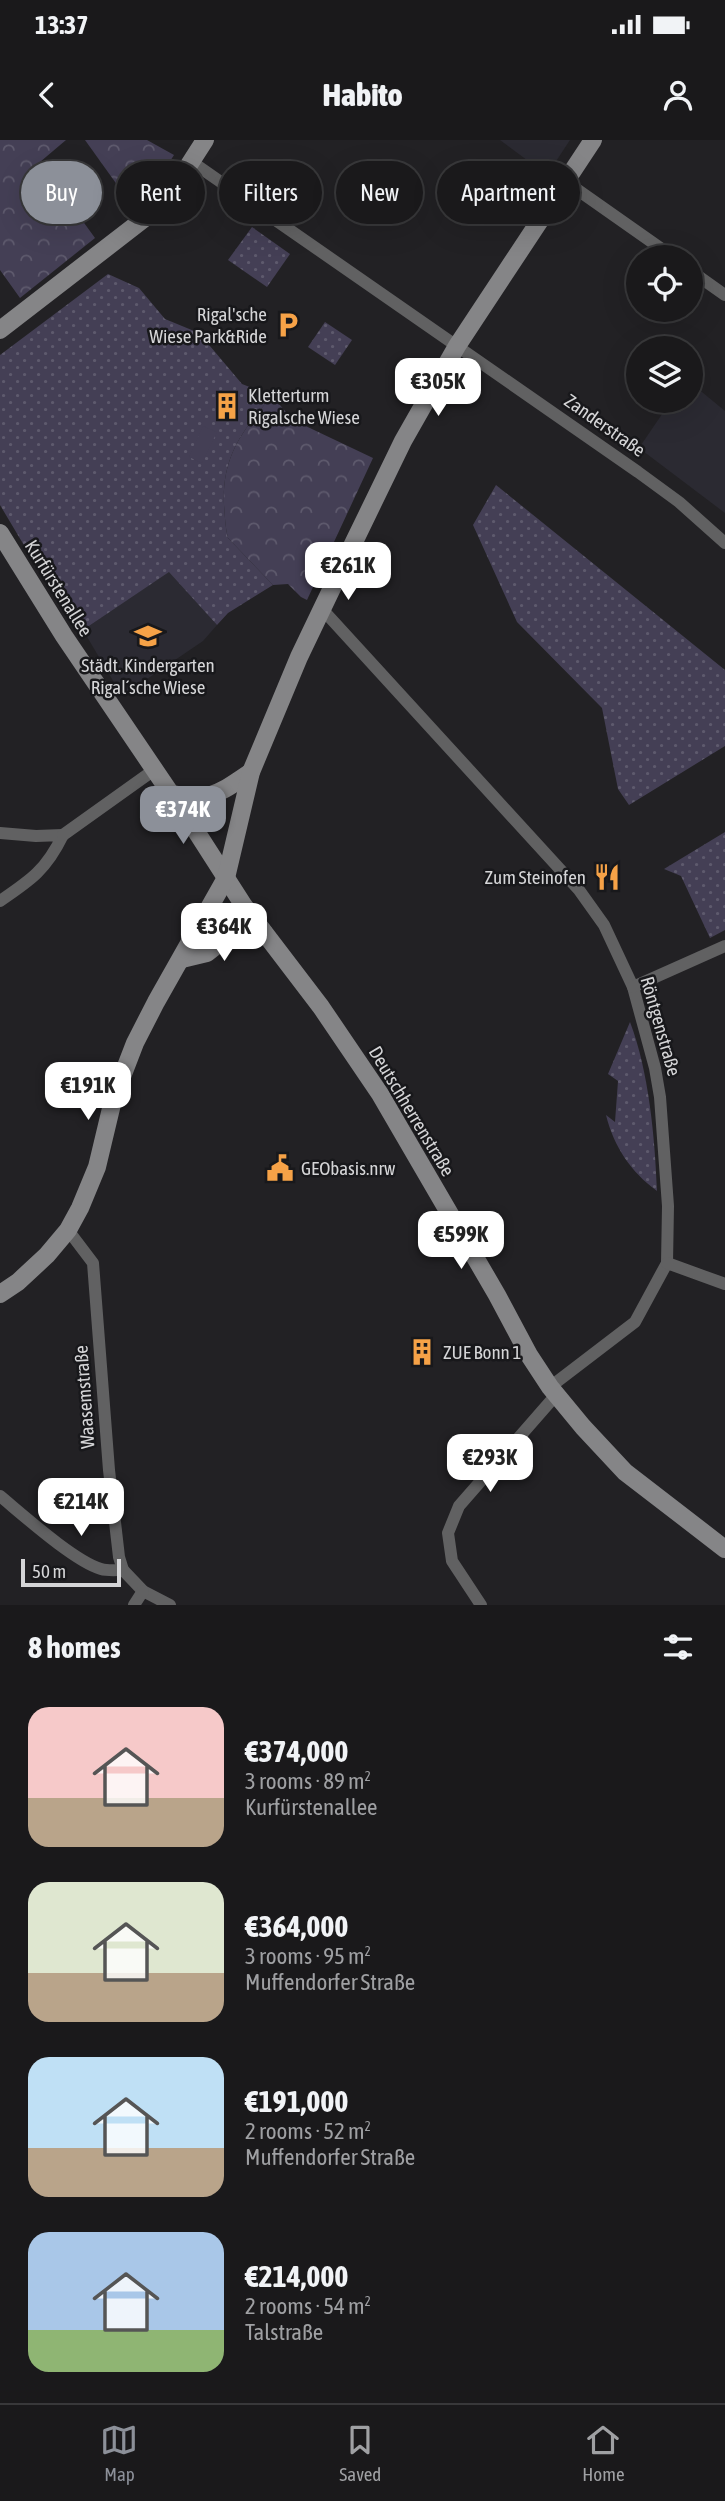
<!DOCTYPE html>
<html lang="en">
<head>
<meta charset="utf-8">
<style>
  :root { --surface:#1a191b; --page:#272628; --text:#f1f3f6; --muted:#9fa0a3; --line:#38383a; --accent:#8c9099 }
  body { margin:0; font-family:"Asap Condensed",sans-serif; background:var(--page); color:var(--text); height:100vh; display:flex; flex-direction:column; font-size:26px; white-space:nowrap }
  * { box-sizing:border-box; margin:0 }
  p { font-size:23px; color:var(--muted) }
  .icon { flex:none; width:38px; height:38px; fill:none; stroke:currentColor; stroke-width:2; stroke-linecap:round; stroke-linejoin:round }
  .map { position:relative; height:1465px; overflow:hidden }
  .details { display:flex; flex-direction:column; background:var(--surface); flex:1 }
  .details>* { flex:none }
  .top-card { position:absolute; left:21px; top:21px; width:684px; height:63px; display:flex; gap:14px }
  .controls { position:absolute; left:626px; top:105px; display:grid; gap:14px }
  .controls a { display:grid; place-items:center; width:77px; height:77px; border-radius:50%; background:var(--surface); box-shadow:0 7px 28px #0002,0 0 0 2px var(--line); font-size:35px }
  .scale { position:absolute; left:21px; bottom:18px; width:100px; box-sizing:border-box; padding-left:7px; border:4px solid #d5d5d7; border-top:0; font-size:19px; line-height:24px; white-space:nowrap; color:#d5d5d7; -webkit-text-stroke:5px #18181b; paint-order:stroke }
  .price { position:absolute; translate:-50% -60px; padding:0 16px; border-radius:14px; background:#fff; color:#222; font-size:23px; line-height:46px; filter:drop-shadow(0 2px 4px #0008) }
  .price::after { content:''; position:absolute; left:50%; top:42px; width:21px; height:16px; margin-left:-10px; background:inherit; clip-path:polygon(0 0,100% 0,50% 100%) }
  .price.selected { background:var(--accent); color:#fff }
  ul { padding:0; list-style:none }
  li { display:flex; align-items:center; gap:21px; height:175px; padding:0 28px }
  li span { display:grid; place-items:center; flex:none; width:196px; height:140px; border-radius:21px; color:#555 }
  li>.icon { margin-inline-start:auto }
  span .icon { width:84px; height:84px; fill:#fffc; stroke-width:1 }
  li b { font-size:30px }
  h2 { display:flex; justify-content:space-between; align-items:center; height:84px; padding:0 28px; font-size:30px }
  .tag { padding:0 24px; border-radius:32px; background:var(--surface); box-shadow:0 7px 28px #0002,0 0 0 2px var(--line); font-size:24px; line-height:63px }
  .tag.selected { background:var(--accent); color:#fff }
  .status { display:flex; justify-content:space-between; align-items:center; height:49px; padding:0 35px; background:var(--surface); direction:ltr }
  .status svg { height:19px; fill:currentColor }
  header { display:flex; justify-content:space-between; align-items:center; height:91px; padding:0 28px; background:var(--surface); font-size:32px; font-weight:800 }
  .menu { display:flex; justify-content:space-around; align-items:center; height:98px; border-top:2px solid var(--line); background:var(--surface); font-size:19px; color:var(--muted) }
  .menu a { display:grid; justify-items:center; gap:4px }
  .menu .selected { color:var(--accent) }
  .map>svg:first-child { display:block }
  .built { fill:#2b2a32 }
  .grass { fill:url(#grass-dots) }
  .forest { fill:url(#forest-crowns) }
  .garden { fill:#443f55 }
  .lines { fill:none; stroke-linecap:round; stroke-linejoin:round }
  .street { stroke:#616162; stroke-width:12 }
  .secondary { stroke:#858587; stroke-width:18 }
  .labels { text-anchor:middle; stroke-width:5; stroke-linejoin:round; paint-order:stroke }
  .poi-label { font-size:19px; fill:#d5d5d7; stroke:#18181b; text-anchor:start }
  .street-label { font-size:19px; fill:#d5d5d7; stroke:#18181b }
</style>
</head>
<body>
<div class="status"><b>13:37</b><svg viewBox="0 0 49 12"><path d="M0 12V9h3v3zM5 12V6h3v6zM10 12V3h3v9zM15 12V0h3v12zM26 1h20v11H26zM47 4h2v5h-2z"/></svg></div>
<header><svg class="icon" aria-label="back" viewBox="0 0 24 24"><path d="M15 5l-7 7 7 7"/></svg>Habito<svg class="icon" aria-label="person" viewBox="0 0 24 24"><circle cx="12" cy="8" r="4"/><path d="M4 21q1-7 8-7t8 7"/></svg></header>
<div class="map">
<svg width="725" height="1465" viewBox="0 0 725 1465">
  <defs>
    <pattern id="grass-dots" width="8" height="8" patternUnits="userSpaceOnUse" patternTransform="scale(1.75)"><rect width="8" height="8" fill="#443f55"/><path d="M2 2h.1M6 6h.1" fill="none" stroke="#5e5a6d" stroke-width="1.8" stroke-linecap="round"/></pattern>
    <pattern id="forest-crowns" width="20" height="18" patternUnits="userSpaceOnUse" patternTransform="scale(1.75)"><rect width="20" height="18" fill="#443f55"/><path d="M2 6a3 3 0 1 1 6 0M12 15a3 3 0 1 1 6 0" fill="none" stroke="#5e5a6d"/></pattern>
  </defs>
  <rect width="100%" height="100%" fill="#222124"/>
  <g class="built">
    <path d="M500,0H570L547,35Z"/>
    <path d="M691,243L725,271V373L639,308L671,261H691Z"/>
    <path d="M170,431L217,485L203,501L122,556L83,490Z"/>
  </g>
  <g class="grass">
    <path d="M252,87L290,114L267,147L228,120Z"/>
    <path d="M108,134L139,148L165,179L199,193L242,244L272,256C242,291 222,316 224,365C225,376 225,387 228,398L273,445L228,473L217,485L169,432L83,490L56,459L0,365V215Z"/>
    <path d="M325,182L352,200L335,225L308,207Z"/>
    <path d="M496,345L725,530V606L629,665L618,649L602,568L517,482L473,385Z"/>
    <path d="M725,692V790L710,798L681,736L664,729Z"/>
    <path d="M630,882C649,932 655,998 657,1051C631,1032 614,1007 606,975L615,982L618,941L608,934Z"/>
  </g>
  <g class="forest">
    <path d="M0,0H66L40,22L95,98L20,158L0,130Z"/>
    <path d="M85,0H147L174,15L151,51L133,67Z"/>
    <path d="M272,256L293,280L373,318L307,460L301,457L288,444L273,445L228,398C225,387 225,376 224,365C222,316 242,291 272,256Z"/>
  </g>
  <path class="garden" d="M203,286L217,292L202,323L189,317Z"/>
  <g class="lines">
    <g class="street">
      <path d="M192,22L638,332L679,362L725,403"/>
      <path d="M565,41L673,117"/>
      <path d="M691,131L725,155"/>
      <path d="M323,470L579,750L604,785L633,847L655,928L660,957L668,1066L667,1123L635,1182L550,1247"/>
      <path d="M0,693L36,696L63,695C46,730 31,740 0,761"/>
      <path d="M63,695L154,630"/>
      <path d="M633,847L725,806"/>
      <path d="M68,1090L93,1123L109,1330L119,1417L123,1430"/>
      <path d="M667,1123L725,1144"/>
      <path d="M0,1356C23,1375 74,1421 101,1429C108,1431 116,1430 123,1430L143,1451L170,1465"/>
      <path d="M134,1465L143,1451"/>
      <path d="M481,1465L452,1421L448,1393L459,1366L556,1255"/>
    </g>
    <g class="secondary">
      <path d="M0,190L154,71L171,53L205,0"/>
      <path d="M0,393L64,496L194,688L244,766L321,867L380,954L497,1155L529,1215L550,1247L583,1287L625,1332L725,1409"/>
      <path d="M170,654C213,661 216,655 251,632"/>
      <path d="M182,819L207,813L235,791H263"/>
      <path d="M0,1154L18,1142L47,1115L68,1090L80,1068L97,1027L113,960L135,903L156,862L226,738L251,632L299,517L354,402L403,301L457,206L593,0"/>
    </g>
  </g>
  <defs>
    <symbol id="parking-bare" viewBox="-9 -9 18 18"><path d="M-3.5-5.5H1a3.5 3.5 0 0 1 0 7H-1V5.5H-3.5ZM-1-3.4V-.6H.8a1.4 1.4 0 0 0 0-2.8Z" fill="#f6a247" stroke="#18181b" stroke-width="2.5" paint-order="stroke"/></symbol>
    <symbol id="building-bare" viewBox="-9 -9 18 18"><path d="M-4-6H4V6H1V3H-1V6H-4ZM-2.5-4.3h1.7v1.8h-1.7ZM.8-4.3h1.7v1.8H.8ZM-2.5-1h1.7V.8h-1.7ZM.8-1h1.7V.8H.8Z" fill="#f6a247" stroke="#18181b" stroke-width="2.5" paint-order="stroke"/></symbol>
    <symbol id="school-bare" viewBox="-9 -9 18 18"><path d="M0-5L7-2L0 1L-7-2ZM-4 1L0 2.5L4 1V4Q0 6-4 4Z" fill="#f6a247" stroke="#18181b" stroke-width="2.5" paint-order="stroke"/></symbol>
    <symbol id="restaurant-bare" viewBox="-9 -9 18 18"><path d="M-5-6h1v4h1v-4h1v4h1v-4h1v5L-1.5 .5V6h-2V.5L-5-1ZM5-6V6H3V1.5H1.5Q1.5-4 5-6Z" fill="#f6a247" stroke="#18181b" stroke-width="2.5" paint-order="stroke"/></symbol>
    <symbol id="civic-bare" viewBox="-9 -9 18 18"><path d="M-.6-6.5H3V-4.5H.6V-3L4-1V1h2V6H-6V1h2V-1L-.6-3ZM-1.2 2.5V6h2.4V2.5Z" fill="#f6a247" stroke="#18181b" stroke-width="2.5" paint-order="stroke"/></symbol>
  </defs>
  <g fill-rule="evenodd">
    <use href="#parking-bare" x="269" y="166" width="38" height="38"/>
    <use href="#building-bare" x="208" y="247" width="38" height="38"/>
    <use href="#school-bare" x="129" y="477" width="38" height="38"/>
    <use href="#restaurant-bare" x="588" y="718" width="38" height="38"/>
    <use href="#civic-bare" x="261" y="1009" width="38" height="38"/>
    <use href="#building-bare" x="403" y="1193" width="38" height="38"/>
  </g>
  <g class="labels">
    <g class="poi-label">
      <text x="267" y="181" text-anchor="end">Rigal'sche<tspan x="267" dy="22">Wiese Park&amp;Ride</tspan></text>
      <text x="248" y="262">Kletterturm<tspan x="248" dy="22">Rigalsche Wiese</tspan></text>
      <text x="148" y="532" text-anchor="middle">Städt. Kindergarten<tspan x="148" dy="22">Rigal´sche Wiese</tspan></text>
      <text x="586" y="744" text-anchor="end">Zum Steinofen</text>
      <text x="301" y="1035">GEObasis.nrw</text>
      <text x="443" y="1219">ZUE Bonn 1</text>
    </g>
    <g class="street-label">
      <text transform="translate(605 285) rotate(35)" y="7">Zanderstraße</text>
      <text transform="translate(59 448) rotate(58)" y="7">Kurfürstenallee</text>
      <text transform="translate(661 886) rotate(74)" y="7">Röntgenstraße</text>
      <text transform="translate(412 971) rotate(59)" y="7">Deutschherrenstraße</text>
      <text transform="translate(84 1257) rotate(-94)" y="7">Waasemstraße</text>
    </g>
  </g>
</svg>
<div class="controls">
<a><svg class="icon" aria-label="locate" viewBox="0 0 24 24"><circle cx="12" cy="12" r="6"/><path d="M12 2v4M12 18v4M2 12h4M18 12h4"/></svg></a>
<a><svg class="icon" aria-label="layers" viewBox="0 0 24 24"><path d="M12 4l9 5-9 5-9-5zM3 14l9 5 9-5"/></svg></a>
</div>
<div class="scale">50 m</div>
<b class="price" style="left:438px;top:278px">€305K</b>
<b class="price" style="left:348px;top:462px">€261K</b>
<b class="price selected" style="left:183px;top:706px">€374K</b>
<b class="price" style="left:224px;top:823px">€364K</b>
<b class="price" style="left:88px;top:982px">€191K</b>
<b class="price" style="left:461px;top:1131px">€599K</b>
<b class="price" style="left:490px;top:1354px">€293K</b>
<b class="price" style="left:81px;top:1398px">€214K</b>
<div class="top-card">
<a class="tag selected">Buy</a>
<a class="tag">Rent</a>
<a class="tag">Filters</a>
<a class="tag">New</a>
<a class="tag">Apartment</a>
</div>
</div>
<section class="details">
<h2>8 homes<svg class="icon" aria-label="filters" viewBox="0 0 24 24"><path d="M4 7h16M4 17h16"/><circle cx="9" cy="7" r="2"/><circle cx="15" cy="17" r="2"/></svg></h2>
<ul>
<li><span style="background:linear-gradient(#f6c9c9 65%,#b9a48a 0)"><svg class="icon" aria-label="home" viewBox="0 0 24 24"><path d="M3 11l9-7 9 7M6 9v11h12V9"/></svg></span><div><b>€374,000</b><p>3 rooms · 89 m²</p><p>Kurfürstenallee</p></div></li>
<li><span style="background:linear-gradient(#dfe7d0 65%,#b9a48a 0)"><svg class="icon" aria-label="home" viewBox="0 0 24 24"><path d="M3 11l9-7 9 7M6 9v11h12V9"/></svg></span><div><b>€364,000</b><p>3 rooms · 95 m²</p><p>Muffendorfer Straße</p></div></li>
<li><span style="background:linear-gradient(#bfe0f5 65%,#b9a48a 0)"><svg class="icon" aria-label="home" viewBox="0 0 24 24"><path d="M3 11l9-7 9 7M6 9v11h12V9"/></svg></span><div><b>€191,000</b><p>2 rooms · 52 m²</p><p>Muffendorfer Straße</p></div></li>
<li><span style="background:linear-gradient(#a9c7e8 70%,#8fb573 0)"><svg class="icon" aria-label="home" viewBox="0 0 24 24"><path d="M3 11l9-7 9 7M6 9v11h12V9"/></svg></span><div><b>€214,000</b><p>2 rooms · 54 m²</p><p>Talstraße</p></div></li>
</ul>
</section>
<nav class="menu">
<a class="selected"><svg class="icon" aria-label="map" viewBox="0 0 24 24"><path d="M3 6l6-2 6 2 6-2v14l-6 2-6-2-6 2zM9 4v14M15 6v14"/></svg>Map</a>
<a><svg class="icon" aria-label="saved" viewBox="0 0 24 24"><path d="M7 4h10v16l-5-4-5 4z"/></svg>Saved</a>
<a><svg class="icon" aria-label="home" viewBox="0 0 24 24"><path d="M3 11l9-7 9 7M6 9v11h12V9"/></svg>Home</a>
</nav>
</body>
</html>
